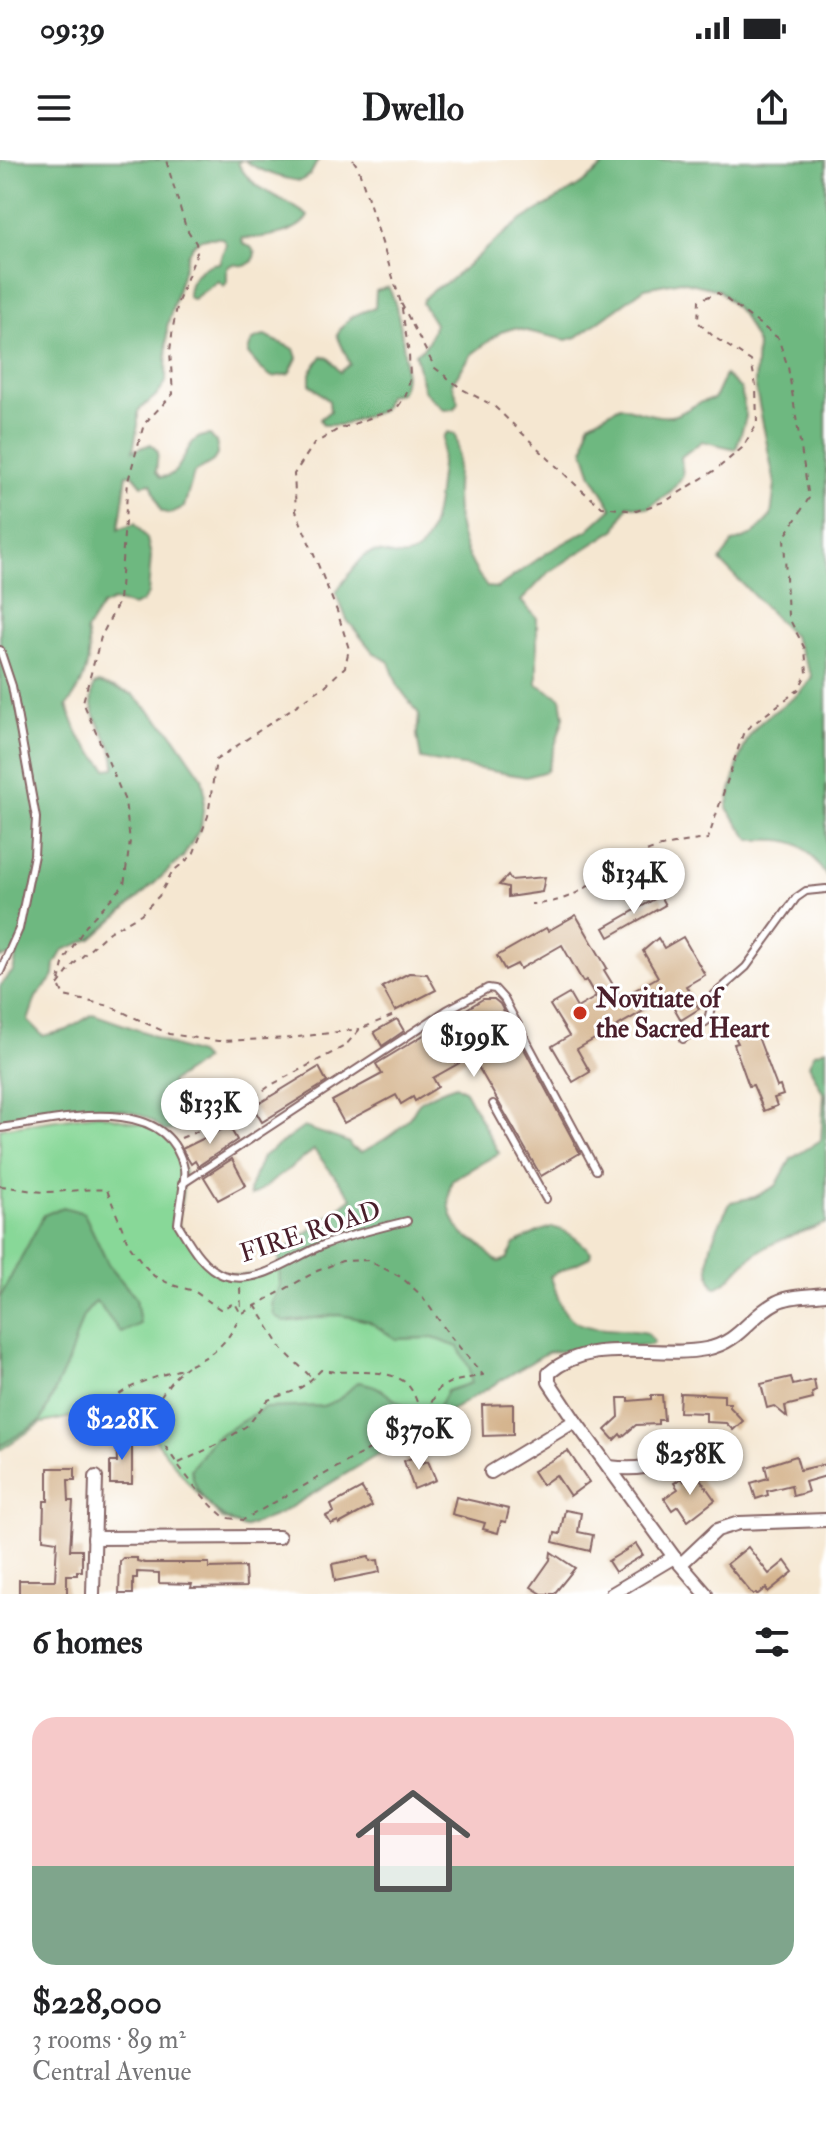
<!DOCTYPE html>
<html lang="en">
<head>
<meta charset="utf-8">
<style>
  :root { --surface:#fff; --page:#f2f2f2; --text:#202124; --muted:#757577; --line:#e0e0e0; --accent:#2563eb }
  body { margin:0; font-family:"IM FELL Double Pica",serif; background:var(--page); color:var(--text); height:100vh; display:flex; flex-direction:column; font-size:30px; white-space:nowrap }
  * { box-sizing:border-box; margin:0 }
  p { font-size:26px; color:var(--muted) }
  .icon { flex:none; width:44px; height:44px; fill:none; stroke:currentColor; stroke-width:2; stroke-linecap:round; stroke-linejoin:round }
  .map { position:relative; height:1434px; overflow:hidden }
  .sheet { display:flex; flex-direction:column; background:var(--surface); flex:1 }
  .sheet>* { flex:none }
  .price { position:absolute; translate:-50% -68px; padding:0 18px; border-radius:28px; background:#fff; color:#222; font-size:26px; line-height:52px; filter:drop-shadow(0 2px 4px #0008) }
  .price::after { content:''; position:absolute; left:50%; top:48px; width:24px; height:18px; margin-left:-12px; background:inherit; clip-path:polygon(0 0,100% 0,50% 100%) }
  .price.selected { background:var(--accent); color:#fff }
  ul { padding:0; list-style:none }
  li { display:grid; align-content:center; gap:16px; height:424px; padding:0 32px }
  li+li { border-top:2px solid var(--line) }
  li span { display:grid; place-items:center; height:248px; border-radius:24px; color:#555 }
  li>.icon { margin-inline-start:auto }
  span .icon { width:144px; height:144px; fill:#fffc; stroke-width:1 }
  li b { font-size:34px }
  h2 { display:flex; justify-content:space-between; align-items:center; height:96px; padding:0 32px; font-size:34px }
  .status { display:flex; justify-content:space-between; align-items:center; height:56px; padding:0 40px; background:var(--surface); direction:ltr }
  .status svg { height:22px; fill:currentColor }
  header { display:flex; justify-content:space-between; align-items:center; height:104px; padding:0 32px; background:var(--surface); font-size:36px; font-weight:700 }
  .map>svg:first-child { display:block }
  .green { fill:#88d898; stroke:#697c62; stroke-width:2 }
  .forest { fill:#6eb880; stroke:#5c6c56; stroke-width:2 }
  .building { fill:#d4b38c }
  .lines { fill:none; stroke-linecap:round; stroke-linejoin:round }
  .lane-casing { stroke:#866565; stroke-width:10 }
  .street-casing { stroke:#866565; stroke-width:16 }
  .path { stroke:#866565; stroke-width:2; stroke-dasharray:6 6; stroke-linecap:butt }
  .lane { stroke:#fff; stroke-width:6 }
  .street { stroke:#fff; stroke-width:12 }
  .poi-dot { fill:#c8321e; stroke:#fff; stroke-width:3 }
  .labels { text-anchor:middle; stroke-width:6; stroke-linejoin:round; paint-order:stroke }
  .poi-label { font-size:26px; font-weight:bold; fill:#4a1f2b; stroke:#fff; text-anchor:start }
  .street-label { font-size:26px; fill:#4a1f2b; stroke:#fff }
</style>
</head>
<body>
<div class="status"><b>09:39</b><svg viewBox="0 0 49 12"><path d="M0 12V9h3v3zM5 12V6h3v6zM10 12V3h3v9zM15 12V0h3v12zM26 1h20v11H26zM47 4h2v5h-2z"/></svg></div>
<header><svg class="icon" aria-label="menu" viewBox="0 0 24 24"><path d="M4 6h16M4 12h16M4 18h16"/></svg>Dwello<svg class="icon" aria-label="share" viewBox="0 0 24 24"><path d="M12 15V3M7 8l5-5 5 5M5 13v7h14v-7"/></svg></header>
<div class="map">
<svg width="826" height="1434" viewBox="0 0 826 1434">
  <rect width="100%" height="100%" fill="#fff"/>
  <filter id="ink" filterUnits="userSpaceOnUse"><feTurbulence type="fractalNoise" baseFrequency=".0125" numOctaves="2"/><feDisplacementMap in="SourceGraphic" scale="16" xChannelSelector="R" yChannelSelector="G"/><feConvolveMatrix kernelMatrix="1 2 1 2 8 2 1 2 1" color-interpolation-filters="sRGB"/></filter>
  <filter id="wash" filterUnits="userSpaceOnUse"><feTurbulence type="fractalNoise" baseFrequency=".006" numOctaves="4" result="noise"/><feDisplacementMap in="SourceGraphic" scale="32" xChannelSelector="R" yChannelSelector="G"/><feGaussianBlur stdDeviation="1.8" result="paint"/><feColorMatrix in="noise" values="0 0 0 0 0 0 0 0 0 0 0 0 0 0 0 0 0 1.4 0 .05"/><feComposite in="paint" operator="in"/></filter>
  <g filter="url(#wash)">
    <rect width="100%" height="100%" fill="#f5e7d1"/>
    <path class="green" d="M99,954L150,966L172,982L185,1012L178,1064C186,1076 194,1090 204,1100C239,1134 284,1102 320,1086L531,1202L279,1354L244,1368L222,1359L191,1326L129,1245L42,1263L0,1290V968Z"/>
    <g class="forest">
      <path d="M0,0H242L238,3C252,32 284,37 308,56C299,74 260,79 242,78L243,84L251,87L255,93L253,101L245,106L232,104L227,108V122L224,126L218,121L193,139L188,137C187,120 202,104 219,103L226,84L222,78C205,77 196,77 188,93L167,167L166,222L159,233L138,251V265L133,291L151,284L158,292L156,312L160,317C188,318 180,275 210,275L216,282L218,293L213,301L194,313L184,347L169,354L161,351L151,323L142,325L133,314H127L119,369L135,363L147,379L151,396L148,434L142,442L133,446L113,441L102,446L86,471C93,500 85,522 67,546L79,577L107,609L115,608C117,578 82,559 94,525L99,523L132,534L171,572L202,617L205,633L201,667L183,697L136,740L92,779L63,790L55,804L54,816L36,837L28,861L43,876L67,870L93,854L147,873L171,885L198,894L204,900L171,922L173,930C185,937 203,933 217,938L222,947C209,960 182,970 164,971C128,931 47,955 0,962V826L13,811L17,795L0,798Z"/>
      <path d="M244,0H318L310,15L300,21C280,18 261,12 244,0Z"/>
      <path d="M609,0H826V716C801,678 794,679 750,680L727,648C733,624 740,583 757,566C774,547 801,540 812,516L793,476L720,401L732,383L753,375L771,356L775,324L755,225L757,184L743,156L719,130L681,121L645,128L577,177L566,180L514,168L501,172L472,194L452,223L459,242L454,249L444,250L424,231L415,193C428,188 430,177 435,164L422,143C426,131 441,127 450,120C475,101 496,78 522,60C555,38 581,30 609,0Z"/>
      <path d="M388,127C399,142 412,218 400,233L387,235L383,250L342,265H323L320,259L330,251L329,241L310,224V213L322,196L329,198L340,212L350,204L337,175C347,157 356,153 375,148L376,131Z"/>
      <path d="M265,176L294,189L297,198L289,214L272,217L260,208L248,194C250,181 253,178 265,176Z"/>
      <path d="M725,215L741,229L746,257L736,289L702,281L681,297L683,316L671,331L648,348L628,345L616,369L549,412L521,441L537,458V524L561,538L564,557L547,611L526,617L421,599L417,575L419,554L398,526L389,502L373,492L347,460L336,433C341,425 359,400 366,395C383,384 404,410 423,385C439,365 440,302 444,276L448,272L455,274C461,293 456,312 456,331C456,370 464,396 487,427L497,428L548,392L588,370L612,348L592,315L584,291L589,263L620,246C636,250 663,261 678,254C693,248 697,241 714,239Z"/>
      <path d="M826,889V1063C801,1074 770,1080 749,1099C736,1110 732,1121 715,1128C699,1099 716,1069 731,1042L755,1037L776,1026L791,999L821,980L824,935L809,905L814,893Z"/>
      <path d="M456,925L465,931L499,993L452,1020C446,1039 449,1060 464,1075C468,1079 475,1080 480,1085C487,1091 491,1098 499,1102L507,1099L515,1084C525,1079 541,1068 552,1068C565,1067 583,1084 591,1092L590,1097L550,1116C555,1126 559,1145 564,1151C580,1175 621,1167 647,1173L654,1182L651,1185L548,1192L279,1354L244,1368C218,1357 195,1338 191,1309L214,1278L264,1248L323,1246L338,1240L358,1222C382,1226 380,1230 398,1242C407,1248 420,1250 430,1254L437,1249L447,1231L471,1223L470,1209L458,1187L433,1178L396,1179L368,1161L351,1157L338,1155L285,1162L274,1155L272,1142L280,1126L279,1094L352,1038L314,990L257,1033L250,1036L249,1031L262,997L304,967L348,982L352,988L361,992C378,984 397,973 409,958C414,953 415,946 420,942C430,934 444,929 456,925Z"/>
      <path d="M63,1047L84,1053L109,1106L136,1138L140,1164L121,1173L96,1141L83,1156L68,1202L41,1261L0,1286V1137L44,1055Z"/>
    </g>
    <g id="blocks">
      <g class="building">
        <path d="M508,715L511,720L545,717L542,732L508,737V727L499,725Z"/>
        <path d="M660,736L665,745L609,777L604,768Z"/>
        <path d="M576,755L607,808L604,810L621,838L658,817L643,791L658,778L664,788L683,777L705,815L686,826L699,849L681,860L668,837L577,889L590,912L573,922L552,886L569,876L550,845L569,834L577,848L596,837L586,820L583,822L562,785L520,809L517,804L505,810L497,796L546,768L548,771Z"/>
        <path d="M409,813L427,814L436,830L395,851L382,827Z"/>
        <path d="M483,839H494L500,844L580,993L541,1016L472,896L433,918L438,927L415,941L413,937L401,944L396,935L344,963L332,941L382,914L376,904Z"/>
        <path d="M397,859L404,871L382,886L374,872Z"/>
        <path d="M755,869L777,927L780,926L783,935L774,938L777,946L764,951L753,925L749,926L734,884L738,883L735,877Z"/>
        <path d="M319,907L327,922L262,962L253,947Z"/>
        <path d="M229,966L237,980L198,1006L195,1001L191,1004L182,989Z"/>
        <path d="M232,999L246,1025L218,1040L204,1017Z"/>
        <path d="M791,1217L793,1225L814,1220L816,1231L812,1233L813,1239L785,1246L787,1257L774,1246L767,1248L761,1224Z"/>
        <path d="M680,1233L724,1235V1243H730V1247L743,1261L733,1270L726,1263L706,1262V1253L679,1252Z"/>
        <path d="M651,1235H662L664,1260H658V1264L636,1265L622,1277L620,1274L614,1280L605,1270L619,1257L618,1238H629V1241L651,1239Z"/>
        <path d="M513,1244V1275L483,1276L482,1245Z"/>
        <path d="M116,1276H132V1324H110V1302H117Z"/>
        <path d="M568,1291L589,1322L570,1336L556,1315L542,1325L533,1311Z"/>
        <path d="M419,1295L422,1303L428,1301L436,1320L414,1329L404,1301Z"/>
        <path d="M796,1296L800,1310L826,1304V1316L805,1322L808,1332L793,1336L791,1325L767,1331L768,1335L756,1339L751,1323L768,1318L765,1306Z"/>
        <path d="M48,1308H75V1320H68L69,1341H73L70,1390H82V1411H77V1415H67V1434H19V1420H55L57,1381L43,1379L44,1341H48Z"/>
        <path d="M696,1313L715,1340L688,1361L678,1346L672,1350L664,1338L678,1329L674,1323L682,1318L684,1321Z"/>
        <path d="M362,1328L372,1346L339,1364L338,1361L331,1364L326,1356L334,1352L331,1345Z"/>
        <path d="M456,1337L509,1349L506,1362L501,1361L498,1373L483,1369L485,1363L452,1354Z"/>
        <path d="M565,1350L581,1353L578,1372L593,1375L590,1391L553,1382L555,1373L560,1374Z"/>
        <path d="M636,1384L643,1395L615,1412L608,1401Z"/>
        <path d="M748,1387L769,1414L785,1401L793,1412L768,1432L766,1428L758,1434H752L727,1404Z"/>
        <path d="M551,1392L575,1408L554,1434H542L531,1427L550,1400Z"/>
        <path d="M369,1397L370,1401L378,1400L380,1412L335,1421L332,1404Z"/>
        <path d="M123,1398H137V1401L145,1403H209V1408L245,1407L246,1427L191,1428L192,1424L159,1423V1413L137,1412V1418H133V1434H119L120,1401Z"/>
      </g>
    </g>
  </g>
  <g filter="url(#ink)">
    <use href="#blocks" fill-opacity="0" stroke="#866565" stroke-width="2"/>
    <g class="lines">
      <defs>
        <g id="lane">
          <path d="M0,490L12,526L36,658L34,695L19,769L0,812"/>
          <path d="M683,879L708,860L714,835L746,807L796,738L806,731L826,729"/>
          <path d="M493,944L546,1039"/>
          <path d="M0,968C55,961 167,929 184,1009C186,1019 179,1051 178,1064C189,1082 202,1107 223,1115C257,1127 293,1097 323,1085C350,1075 378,1068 407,1061"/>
          <path d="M182,1024L447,850L488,828L495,829L504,839L596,1010"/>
        </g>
        <g id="street">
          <path d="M609,1307C634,1310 654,1309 675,1293"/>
          <path d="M491,1312L575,1261"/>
          <path d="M94,1378L279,1377"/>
          <path d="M681,1404L717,1370L739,1363L826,1360"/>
          <path d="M93,1434L96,1317"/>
          <path d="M612,1434L674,1397"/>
          <path d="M706,1434L674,1397L575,1261L549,1222V1213C593,1175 654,1199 706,1189C741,1182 749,1156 777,1142C790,1135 811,1136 826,1134"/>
        </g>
      </defs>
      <use href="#lane" class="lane-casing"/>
      <use href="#street" class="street-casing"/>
      <g class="path">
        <path d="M353,0L358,7L401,143"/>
        <path d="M59,821L64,800L88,763L124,725L130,681L125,641L83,542L101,477L119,441L128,321L144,264L173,234L170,191L173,167L178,142L197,92L196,83L186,68L166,0"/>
        <path d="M58,825L74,804L109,772L141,754L159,736L172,712L193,695L208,656L216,600L325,526L345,507L349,489L337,451L296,351L294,314L314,284L337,270L397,248L406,235L410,219L409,194L401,143L435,208L462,229L494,246L579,328L602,347L636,351L666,341L717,309L742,288L757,264L756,226L751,201L714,177L698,162L699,140L718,133L778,178L788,207L809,338L784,378L788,456L805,489L807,513L798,530L744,571L708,679C681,682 655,686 631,699C592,719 578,743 531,744"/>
        <path d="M60,827L64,836L110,846L169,874L218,881L291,878L360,869"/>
        <path d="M181,978L208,967L238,949L271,925L345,886L360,869L394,855"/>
        <path d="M0,1026C15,1027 31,1032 46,1032C67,1032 86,1028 107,1030L128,1083L143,1104L154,1116L172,1125L194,1131L220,1149L235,1143L241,1154L317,1111L342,1101L367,1100L401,1117L422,1136L450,1176L483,1215L451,1222L439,1228L423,1259L243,1360C238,1359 230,1359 225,1357C208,1347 151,1275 153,1257C155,1239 174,1216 187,1206"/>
        <path d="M240,1128L241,1149"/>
        <path d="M255,1145L282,1189L312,1218"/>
        <path d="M190,1205C215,1194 229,1181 240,1156"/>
        <path d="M99,1263C106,1228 155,1218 184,1208"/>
        <path d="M179,1303L222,1282L248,1265L268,1240C297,1229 297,1234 321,1210C345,1215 388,1206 407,1224C415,1232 419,1249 423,1259"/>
      </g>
      <use href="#lane" class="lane"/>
      <use href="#street" class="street"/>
    </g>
  </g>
  <circle class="poi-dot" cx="580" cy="853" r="8"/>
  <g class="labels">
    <g class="poi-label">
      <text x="596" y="847">Novitiate of<tspan x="596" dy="30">the Sacred Heart</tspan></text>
    </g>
    <g class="street-label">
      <text transform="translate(310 1071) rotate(-18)" y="9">FIRE ROAD</text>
    </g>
  </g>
</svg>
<b class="price" style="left:634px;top:756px">$134K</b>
<b class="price" style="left:474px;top:919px">$199K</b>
<b class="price" style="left:210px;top:986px">$133K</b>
<b class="price selected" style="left:122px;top:1302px">$228K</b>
<b class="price" style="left:419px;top:1312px">$370K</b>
<b class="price" style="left:690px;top:1337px">$258K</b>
</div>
<section class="sheet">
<h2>6 homes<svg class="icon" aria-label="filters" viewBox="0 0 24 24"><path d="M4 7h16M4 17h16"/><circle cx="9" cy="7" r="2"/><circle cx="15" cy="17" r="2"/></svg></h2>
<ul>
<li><span style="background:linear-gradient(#f6c9c9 60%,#7fa58c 0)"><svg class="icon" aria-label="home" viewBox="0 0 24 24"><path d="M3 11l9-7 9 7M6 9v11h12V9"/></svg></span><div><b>$228,000</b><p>3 rooms · 89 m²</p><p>Central Avenue</p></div></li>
</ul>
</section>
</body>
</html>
